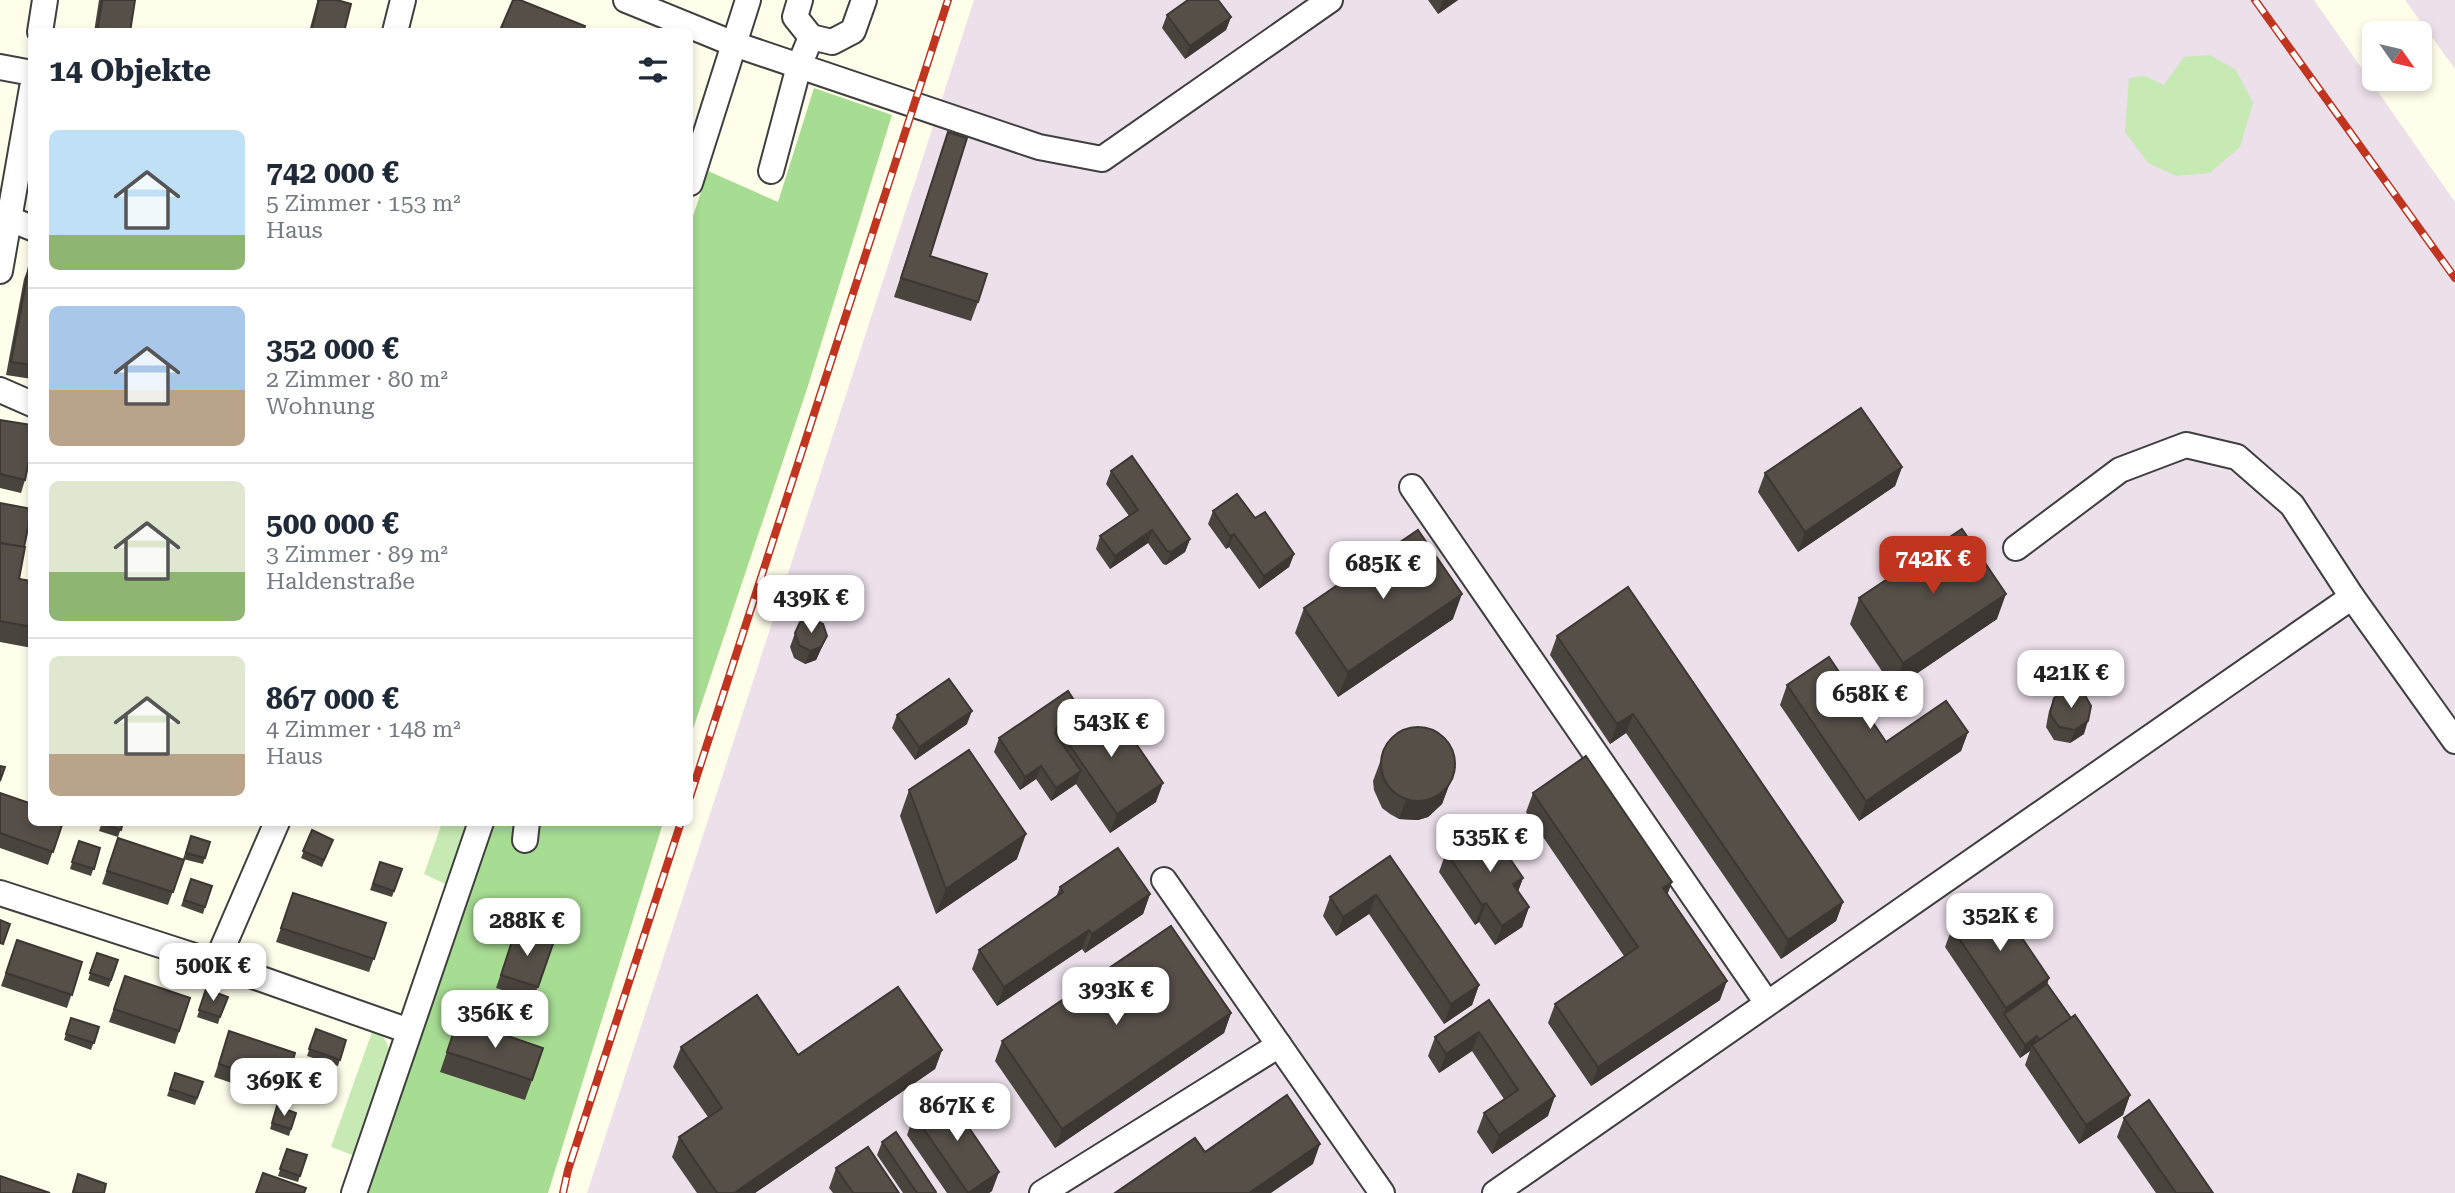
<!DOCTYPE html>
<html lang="de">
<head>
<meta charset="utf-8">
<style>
  :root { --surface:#fff; --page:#f6f6f7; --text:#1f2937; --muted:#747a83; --line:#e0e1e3; --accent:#c03420 }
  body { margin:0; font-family:"Roboto Serif",serif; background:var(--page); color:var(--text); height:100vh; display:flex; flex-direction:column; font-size:26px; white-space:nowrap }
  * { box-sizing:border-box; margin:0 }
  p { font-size:23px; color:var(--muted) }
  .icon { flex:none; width:38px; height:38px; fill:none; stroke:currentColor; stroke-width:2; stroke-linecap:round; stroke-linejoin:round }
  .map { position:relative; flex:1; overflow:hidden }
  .side { position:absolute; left:28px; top:28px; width:665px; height:798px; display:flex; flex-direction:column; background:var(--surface); border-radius:10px; box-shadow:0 4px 10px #0003 }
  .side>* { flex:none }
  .needle { width:46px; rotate:124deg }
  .controls { position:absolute; left:2362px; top:21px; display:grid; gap:14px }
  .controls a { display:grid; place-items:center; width:70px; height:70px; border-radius:10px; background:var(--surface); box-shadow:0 4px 10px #0003; font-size:35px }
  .price { position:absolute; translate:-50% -60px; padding:0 16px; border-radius:14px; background:#fff; color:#222; font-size:23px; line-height:46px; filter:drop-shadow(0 2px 4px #0008) }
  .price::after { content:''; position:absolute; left:50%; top:42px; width:21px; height:16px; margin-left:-10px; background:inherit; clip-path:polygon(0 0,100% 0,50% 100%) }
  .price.selected { background:var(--accent); color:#fff }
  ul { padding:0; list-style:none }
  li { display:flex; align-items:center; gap:21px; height:175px; padding:0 21px }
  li+li { border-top:2px solid var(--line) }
  li span { display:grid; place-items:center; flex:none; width:196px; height:140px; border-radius:10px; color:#555 }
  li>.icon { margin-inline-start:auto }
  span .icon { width:84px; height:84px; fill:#fffc; stroke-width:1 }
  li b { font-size:30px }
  h2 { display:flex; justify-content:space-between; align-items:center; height:84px; padding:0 21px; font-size:30px }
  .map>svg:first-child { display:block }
  .industrial { fill:#ece0eb }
  .green { fill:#c7eab4 }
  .forest { fill:#a7dc93 }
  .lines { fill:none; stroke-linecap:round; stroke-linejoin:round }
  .minor-casing { stroke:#3f3f3f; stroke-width:28 }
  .minor { stroke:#fff; stroke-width:24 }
  .rail-casing { stroke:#c03420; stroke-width:8 }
  .rail { stroke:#fff; stroke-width:5; stroke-dasharray:16; stroke-linecap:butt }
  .wall { fill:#49443e }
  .shaded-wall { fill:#3c3732 }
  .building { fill:#554f48; stroke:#3c3732; stroke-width:2 }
</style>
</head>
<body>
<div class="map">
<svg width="2455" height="1193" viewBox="0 0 2455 1193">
  <rect width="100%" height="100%" fill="#fffeeb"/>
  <g class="industrial">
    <path d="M974,0H2314L2455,202V1193H587Z"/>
    <path d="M2405,0H2455V69Z"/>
  </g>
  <g class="green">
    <path d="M2210,55L2236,70L2253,103L2240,147L2210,173L2176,176L2148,163L2125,132L2129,78L2145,76L2164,85L2184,57Z"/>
    <path d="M442,823H468L447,885L424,874Z"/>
    <path d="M373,1029C385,1036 390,1044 389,1058L355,1156L331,1147Z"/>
  </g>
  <g class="forest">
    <path d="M814,88L892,115L807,389L690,738V225L708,171L778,202Z"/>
    <path d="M490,823H663L548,1193H365Z"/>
  </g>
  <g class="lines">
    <defs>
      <g id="minor">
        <path d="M626,0L734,44L1039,147L1102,159L1330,0"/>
        <path d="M800,0L795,17L811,37L832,42L853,31L864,0"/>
        <path d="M40,32L45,0"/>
        <path d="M395,32L403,0"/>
        <path d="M0,67L32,73"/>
        <path d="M771,171L799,66L811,37"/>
        <path d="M690,183L748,0"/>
        <path d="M10,219L32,228"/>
        <path d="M0,271L32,88"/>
        <path d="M0,390L32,404"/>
        <path d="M1412,487L1767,1003"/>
        <path d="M2016,548L2120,470L2186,445L2237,457L2292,505L2352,597L2455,741"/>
        <path d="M525,840L527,822"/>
        <path d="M1164,880L1382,1193"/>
        <path d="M0,893L216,963L409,1031"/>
        <path d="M216,963L277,822"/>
        <path d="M354,1193L481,822"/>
        <path d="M1042,1193L1279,1045"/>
        <path d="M1495,1193L2352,597"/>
      </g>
    </defs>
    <use href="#minor" class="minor-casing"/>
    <use href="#minor" class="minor"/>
    <defs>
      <g id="rail">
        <path d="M2255,0L2455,278"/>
        <path d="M690,797L948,0"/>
        <path d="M563,1193L568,1170L681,822"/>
      </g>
    </defs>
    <use href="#rail" class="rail-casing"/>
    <use href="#rail" class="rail"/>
  </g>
  <g class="wall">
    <path d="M99,0H135L130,32H94Z"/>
    <path d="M317,0H340L344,32H309L317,2Z"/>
    <path d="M513,0L583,32H500Z"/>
    <path d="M1428,0H1458L1438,14Z"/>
    <path d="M1167,15L1231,17L1226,30L1185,59L1162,28Z"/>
    <path d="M948,132L930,256L978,302L971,321L894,297Z"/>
    <path d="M29,266H32V379L6,375L24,279Z"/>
    <path d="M0,420L25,480L21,493L0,488Z"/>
    <path d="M1902,467L1895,486L1798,552L1758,492L1765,473Z"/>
    <path d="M1111,471L1190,539L1185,552L1166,565L1163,564L1148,543L1110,569L1096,549L1100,536L1129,516L1106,484Z"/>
    <path d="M0,503L24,547L19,579L32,581V648L0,642Z"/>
    <path d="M1213,511L1255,518L1294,554L1289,567L1259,589L1229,547L1226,549L1208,524Z"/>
    <path d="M1859,598L1997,619L1894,689L1850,624Z"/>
    <path d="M1304,608L1453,619L1338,697L1295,633Z"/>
    <path d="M795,633L827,636L816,660L805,664L794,658L790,647Z"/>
    <path d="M1557,636L1843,902L1836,921L1781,959L1626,733L1610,744L1550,655Z"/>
    <path d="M1787,685L1886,742L1968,732L1961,751L1859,821L1780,705Z"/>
    <path d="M2054,698L2084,734L2070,743L2054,740L2046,727L2049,711Z"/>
    <path d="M1081,711L1099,728L1156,802L1110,833L1076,784L1051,801L1036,779L1020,790L994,752L999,738Z"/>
    <path d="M897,715L967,724L915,760L892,728Z"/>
    <path d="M1387,743L1456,767L1442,804L1428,817L1418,820L1399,819L1390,814L1382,808L1374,790L1373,781Z"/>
    <path d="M909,790L1017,859L936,914L900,816Z"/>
    <path d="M0,793L63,822L48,865L0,848Z"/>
    <path d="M1533,793L1667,894L1720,1000L1591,1086L1548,1023L1555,1004L1624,956L1526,812Z"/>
    <path d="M102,822H123L118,837L99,831Z"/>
    <path d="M312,830L333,840L322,867L301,858Z"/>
    <path d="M191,836L210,842L203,864L183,859Z"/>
    <path d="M118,838L184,860L168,905L102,884Z"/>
    <path d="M79,841L100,848L91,876L70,869Z"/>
    <path d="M1446,852L1523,878L1518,891L1529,907L1522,927L1495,945L1479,922L1475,925L1439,872Z"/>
    <path d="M1390,856L1479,985L1472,1005L1444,1024L1369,914L1336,936L1323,916L1330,897Z"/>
    <path d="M380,862L402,869L392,897L370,890Z"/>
    <path d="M191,879L205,907L203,914L181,906Z"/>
    <path d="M1060,887L1150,894L1143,914L1085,953L1082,949L997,1006L972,969L979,950L1056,897Z"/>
    <path d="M293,893L386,923L369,972L276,942Z"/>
    <path d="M1952,928L2049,978L2047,984L2071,1018L2130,1095L2123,1115L2079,1144L2025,1065L2030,1051L2020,1058L1945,947Z"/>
    <path d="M516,929L554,941L533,1000L496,988Z"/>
    <path d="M17,940L82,962L67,1008L1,986Z"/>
    <path d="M97,953L118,960L109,987L88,980Z"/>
    <path d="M125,976L190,998L175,1044L109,1022Z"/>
    <path d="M206,989L220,1017L218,1024L197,1017Z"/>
    <path d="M1489,1000L1548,1116L1492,1154L1477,1132L1484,1113L1504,1099L1472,1051L1439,1073L1428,1056L1435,1037Z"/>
    <path d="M1231,1013L1224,1033L1055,1148L995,1061L1002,1041Z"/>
    <path d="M71,1018L99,1027L91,1050L64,1040Z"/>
    <path d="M458,1019L532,1080L525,1100L440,1072Z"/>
    <path d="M316,1029L346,1040L338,1066L307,1056Z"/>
    <path d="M229,1031L295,1053L280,1099L214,1077Z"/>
    <path d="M681,1047L798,1055L942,1050L935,1069L755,1193H697L672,1157L679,1137L708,1117L673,1067Z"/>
    <path d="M175,1073L203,1082L195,1105L167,1096Z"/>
    <path d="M277,1106L296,1113L289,1136L270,1129Z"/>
    <path d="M914,1115L992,1191L989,1193H947L907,1135Z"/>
    <path d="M2124,1118L2213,1193H2156L2117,1137Z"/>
    <path d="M882,1142L936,1192V1193H903L877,1155Z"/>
    <path d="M287,1149L300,1176L298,1182L278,1176Z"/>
    <path d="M836,1168L899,1193H833L829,1188Z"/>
  </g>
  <g class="shaded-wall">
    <path d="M1443,0H1458L1438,14Z"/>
    <path d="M1231,17L1226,30L1185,59L1190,46Z"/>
    <path d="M1902,467L1895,486L1798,552L1805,532Z"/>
    <path d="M1152,530L1148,543L1110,569L1115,556Z"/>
    <path d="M1234,534L1229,547L1226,549L1230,536Z"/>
    <path d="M1190,539L1185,552L1166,565L1171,552Z"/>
    <path d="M1294,554L1289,567L1259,589L1264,576Z"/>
    <path d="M1462,594L1453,619L1338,697L1348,672Z"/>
    <path d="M2006,594L1997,619L1894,689L1903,663Z"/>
    <path d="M827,636L816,660L805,664L810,651Z"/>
    <path d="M972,711L967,724L915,760L919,747Z"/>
    <path d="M1633,714L1626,733L1610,744L1617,724Z"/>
    <path d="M2088,721L2084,734L2070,743L2075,730Z"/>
    <path d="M1968,732L1961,751L1859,821L1866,801Z"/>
    <path d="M1041,766L1036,779L1020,790L1025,777Z"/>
    <path d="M1081,771L1076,784L1051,801L1056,788Z"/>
    <path d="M1163,783L1156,802L1110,833L1117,814Z"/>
    <path d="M1449,785L1442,804L1428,817L1418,820L1399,819L1406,800Z"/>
    <path d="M1026,834L1017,859L936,914L946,889Z"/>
    <path d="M1523,878L1516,897L1513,884Z"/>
    <path d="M1672,882L1665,901L1663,888Z"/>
    <path d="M1150,894L1143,914L1085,953L1092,934Z"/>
    <path d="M1376,895L1369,914L1336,936L1343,917Z"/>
    <path d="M1843,902L1836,921L1781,959L1788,940Z"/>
    <path d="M1486,903L1479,922L1475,925L1482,905Z"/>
    <path d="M1529,907L1522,927L1495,945L1502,926Z"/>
    <path d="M1089,930L1082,949L997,1006L1004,987Z"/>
    <path d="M2049,978L2042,997L2004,1014L2006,1008Z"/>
    <path d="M1727,981L1720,1000L1591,1086L1598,1067Z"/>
    <path d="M1479,985L1472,1005L1444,1024L1451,1004Z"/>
    <path d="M1231,1013L1224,1033L1055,1148L1062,1129Z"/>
    <path d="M1479,1032L1472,1051L1439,1073L1446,1054Z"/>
    <path d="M2037,1036L2033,1048L2032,1045L2030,1051L2020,1058L2025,1045Z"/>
    <path d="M942,1050L935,1069L755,1193H734Z"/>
    <path d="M2130,1095L2123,1115L2079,1144L2086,1125Z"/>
    <path d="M1555,1096L1548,1116L1492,1154L1499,1135Z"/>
    <path d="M1320,1144L1313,1164L1271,1193H1249Z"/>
    <path d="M999,1172L992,1191L989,1193H968Z"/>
  </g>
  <g class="building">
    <path d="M102,0H135L130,32H97Z"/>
    <path d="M319,0H337L351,4L344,32H311Z"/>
    <path d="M513,0H520L585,26L583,32H511L501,28Z"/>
    <path d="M1188,0H1218L1231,17L1190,46L1167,15Z"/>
    <path d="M948,132L967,138L930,256L987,274L978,302L901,278Z"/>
    <path d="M29,266H32V365L11,362Z"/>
    <path d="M1861,408L1902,467L1805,532L1765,473Z"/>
    <path d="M0,420L32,425V446L25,480L0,474Z"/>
    <path d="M1132,456L1190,539L1171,552L1167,551L1152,530L1115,556L1100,536L1138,510L1111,471Z"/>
    <path d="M1237,494L1255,518L1265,512L1294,554L1264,576L1234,534L1230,536L1213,511Z"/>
    <path d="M0,503L32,509L24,547L0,543Z"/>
    <path d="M1962,529L2006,594L1903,663L1859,598Z"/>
    <path d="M1418,530L1462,594L1348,672L1304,608Z"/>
    <path d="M0,543L25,547L19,579L32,581V627L0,621Z"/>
    <path d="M1628,587L1843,902L1788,940L1633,714L1617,724L1557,636Z"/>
    <path d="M812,619L823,624L827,636L821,647L810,651L799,645L795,633L800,622Z"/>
    <path d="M1829,657L1886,742L1946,701L1968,732L1866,801L1787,685Z"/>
    <path d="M949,679L972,711L919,747L897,715Z"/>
    <path d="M2067,689L2083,692L2091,706L2088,721L2075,730L2059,727L2050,714L2054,698Z"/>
    <path d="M1068,691L1081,711L1057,727L1055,733L1081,771L1056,788L1041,766L1025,777L999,738Z"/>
    <path d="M1086,708L1099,728L1117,716L1163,783L1117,814L1057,727Z"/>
    <circle cx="1418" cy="764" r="37"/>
    <path d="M969,750L1026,834L946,889L909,790Z"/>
    <path d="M1586,756L1672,882L1663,888L1727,981L1598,1067L1555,1004L1638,947L1533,793Z"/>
    <path d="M0,766L5,767L0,781Z"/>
    <path d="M0,793L32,804V822H63L53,852L0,833Z"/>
    <path d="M102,822H123L121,830L102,824Z"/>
    <path d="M1487,825L1523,878L1513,884L1529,907L1502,926L1486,903L1482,905L1446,852Z"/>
    <path d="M312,830L333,840L324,860L303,851Z"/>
    <path d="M191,836L210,842L205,858L186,853Z"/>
    <path d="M118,838L184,860L173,892L107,871Z"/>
    <path d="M79,841L100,848L94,869L72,862Z"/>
    <path d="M1118,848L1150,894L1092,934L1089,930L1004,987L979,950L1063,892L1060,887Z"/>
    <path d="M1390,856L1479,985L1451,1004L1376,895L1343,917L1330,897Z"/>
    <path d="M380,862L402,869L394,891L373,884Z"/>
    <path d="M191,879L212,886L205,907L184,900Z"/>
    <path d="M293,893L386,923L374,959L281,928Z"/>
    <path d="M1995,898L2049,978L2006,1008L1952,928Z"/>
    <path d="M0,920L10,924L3,944L0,943Z"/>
    <path d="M1171,926L1231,1013L1062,1129L1002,1041Z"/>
    <path d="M516,929L554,941L538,987L501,975Z"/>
    <path d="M17,940L82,962L72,995L6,973Z"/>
    <path d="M97,953L118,960L111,980L90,973Z"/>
    <path d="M125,976L190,998L179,1031L114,1009Z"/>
    <path d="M2047,984L2071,1018L2040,1040L2037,1036L2025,1045L2004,1014Z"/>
    <path d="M898,987L942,1050L734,1193H717L679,1137L722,1108L681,1047L757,995L798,1055Z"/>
    <path d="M206,989L228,997L220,1017L199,1010Z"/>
    <path d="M1489,1000L1555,1096L1499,1135L1484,1113L1518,1090L1479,1032L1446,1054L1435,1037Z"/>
    <path d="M2075,1015L2130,1095L2086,1125L2032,1045Z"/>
    <path d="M71,1018L99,1027L94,1043L66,1034Z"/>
    <path d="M458,1019L543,1048L532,1080L447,1052Z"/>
    <path d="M316,1029L346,1040L340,1060L309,1049Z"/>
    <path d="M229,1031L295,1053L285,1086L219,1064Z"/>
    <path d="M175,1073L203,1082L197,1098L170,1089Z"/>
    <path d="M946,1094L999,1172L968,1193L914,1115Z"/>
    <path d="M1287,1095L1320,1144L1249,1193H1115L1195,1138L1205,1152Z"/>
    <path d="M2149,1100L2213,1193H2176L2124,1118Z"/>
    <path d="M277,1106L296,1113L291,1129L272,1123Z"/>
    <path d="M896,1132L936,1192L935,1193H917L882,1142Z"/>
    <path d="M868,1147L899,1193H853L836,1168Z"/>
    <path d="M287,1149L307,1155L300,1176L280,1169Z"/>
    <path d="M263,1173L306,1188L304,1193H256Z"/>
    <path d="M78,1174L106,1184L104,1193H76L73,1192Z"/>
    <path d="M0,1176L50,1193H0Z"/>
  </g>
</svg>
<div class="controls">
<a><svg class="needle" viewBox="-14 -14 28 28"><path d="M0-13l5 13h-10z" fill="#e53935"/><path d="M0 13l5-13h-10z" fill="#747a83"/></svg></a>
</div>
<b class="price selected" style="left:1933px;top:596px">742K €</b>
<b class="price" style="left:1383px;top:601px">685K €</b>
<b class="price" style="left:811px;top:635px">439K €</b>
<b class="price" style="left:2071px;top:710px">421K €</b>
<b class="price" style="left:1870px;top:731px">658K €</b>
<b class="price" style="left:1111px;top:759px">543K €</b>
<b class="price" style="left:1490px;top:874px">535K €</b>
<b class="price" style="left:2000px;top:953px">352K €</b>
<b class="price" style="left:527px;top:958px">288K €</b>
<b class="price" style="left:213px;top:1003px">500K €</b>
<b class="price" style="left:1116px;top:1027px">393K €</b>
<b class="price" style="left:495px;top:1050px">356K €</b>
<b class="price" style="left:284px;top:1118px">369K €</b>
<b class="price" style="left:957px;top:1143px">867K €</b>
<section class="side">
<h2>14 Objekte<svg class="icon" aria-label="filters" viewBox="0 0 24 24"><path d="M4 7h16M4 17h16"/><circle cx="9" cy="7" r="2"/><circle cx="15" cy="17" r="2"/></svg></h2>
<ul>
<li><span style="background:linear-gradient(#bfe0f5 75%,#8fb573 0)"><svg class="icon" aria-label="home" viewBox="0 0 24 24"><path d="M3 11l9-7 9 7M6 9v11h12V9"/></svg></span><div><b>742 000 €</b><p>5 Zimmer · 153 m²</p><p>Haus</p></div></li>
<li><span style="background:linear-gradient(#a9c7e8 60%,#b9a48a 0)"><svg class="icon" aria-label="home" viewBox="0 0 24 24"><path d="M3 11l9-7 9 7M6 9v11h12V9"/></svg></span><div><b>352 000 €</b><p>2 Zimmer · 80 m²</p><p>Wohnung</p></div></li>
<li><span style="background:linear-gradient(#dfe7d0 65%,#8fb573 0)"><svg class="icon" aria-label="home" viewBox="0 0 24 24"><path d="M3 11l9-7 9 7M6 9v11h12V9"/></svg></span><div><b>500 000 €</b><p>3 Zimmer · 89 m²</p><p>Haldenstraße</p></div></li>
<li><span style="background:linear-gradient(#dfe7d0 70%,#b9a48a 0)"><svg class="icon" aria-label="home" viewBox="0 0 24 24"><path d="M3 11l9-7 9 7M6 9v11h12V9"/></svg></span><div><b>867 000 €</b><p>4 Zimmer · 148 m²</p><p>Haus</p></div></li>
</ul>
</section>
</div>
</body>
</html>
